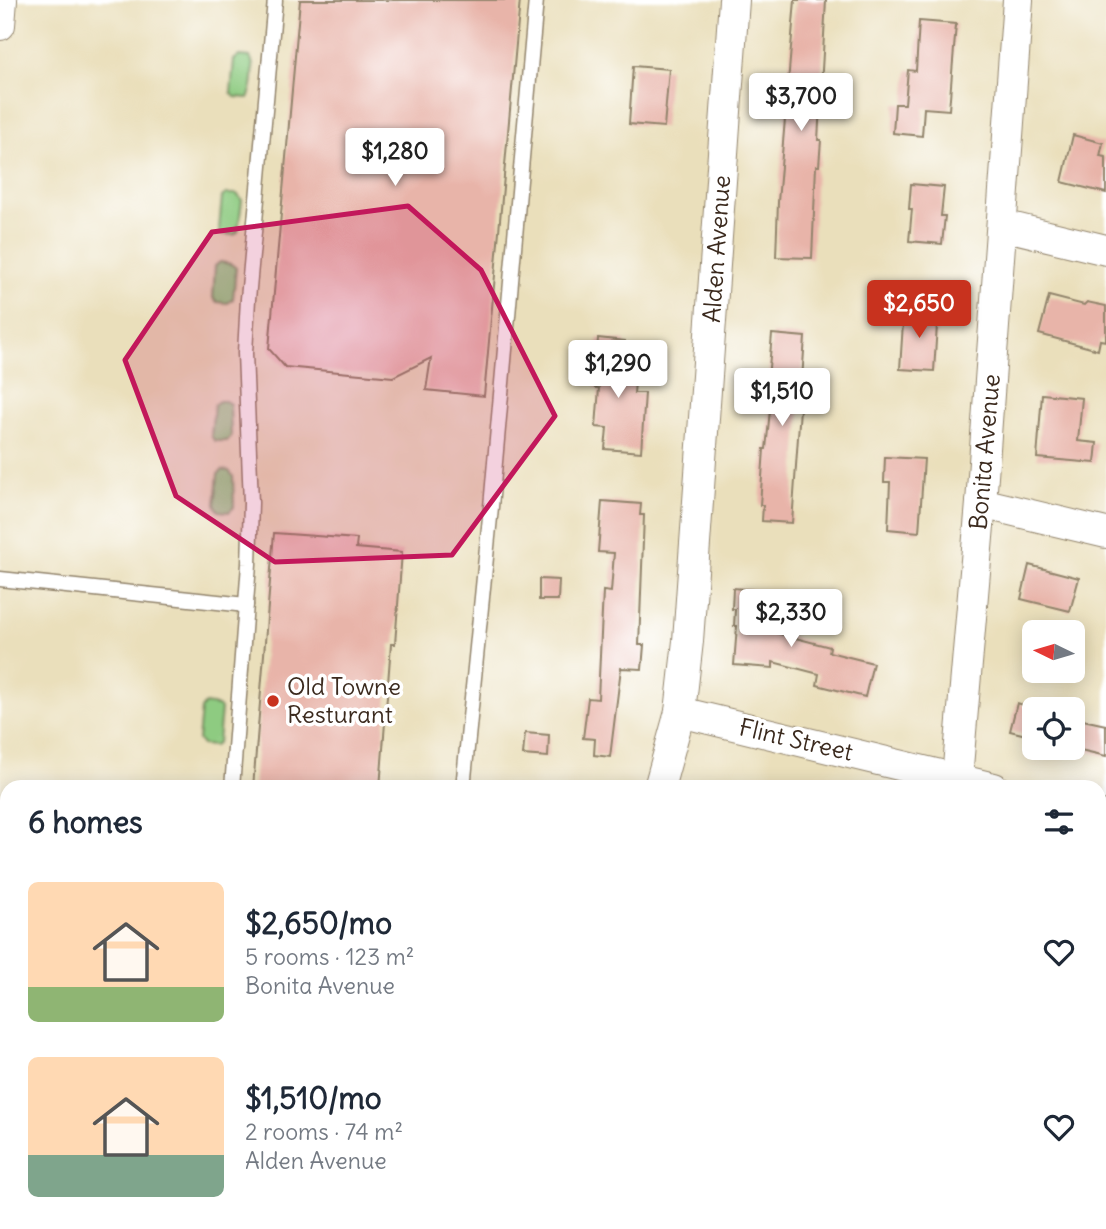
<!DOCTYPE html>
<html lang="en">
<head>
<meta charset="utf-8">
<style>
  :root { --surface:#fff; --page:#f6f6f7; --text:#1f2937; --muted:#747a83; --accent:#c8321e }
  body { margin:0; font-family:Delius,sans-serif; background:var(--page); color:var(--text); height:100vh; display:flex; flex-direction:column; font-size:26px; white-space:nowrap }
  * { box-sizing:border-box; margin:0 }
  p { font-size:23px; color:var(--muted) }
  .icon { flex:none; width:38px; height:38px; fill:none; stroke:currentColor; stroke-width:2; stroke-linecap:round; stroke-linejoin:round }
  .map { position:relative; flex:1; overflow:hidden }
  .side { position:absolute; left:0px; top:780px; width:1106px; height:450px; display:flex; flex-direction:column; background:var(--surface); border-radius:21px 21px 0 0; box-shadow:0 4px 18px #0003 }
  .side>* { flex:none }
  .needle { width:46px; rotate:275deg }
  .fabs { position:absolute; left:1022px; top:620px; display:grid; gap:14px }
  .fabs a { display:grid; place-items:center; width:63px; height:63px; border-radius:10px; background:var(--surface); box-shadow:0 4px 18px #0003; font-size:35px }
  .price { position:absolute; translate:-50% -60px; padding:0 16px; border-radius:7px; background:#fff; color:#222; font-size:23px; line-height:46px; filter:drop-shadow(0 2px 4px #0008) }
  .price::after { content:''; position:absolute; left:50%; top:42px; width:21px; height:16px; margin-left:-10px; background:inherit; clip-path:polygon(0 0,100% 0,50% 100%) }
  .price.active { background:var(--accent); color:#fff }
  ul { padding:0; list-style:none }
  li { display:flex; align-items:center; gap:21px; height:175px; padding:0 28px }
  li span { display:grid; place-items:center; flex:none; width:196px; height:140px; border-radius:10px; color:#555 }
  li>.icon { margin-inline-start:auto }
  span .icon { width:84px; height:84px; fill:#fffc; stroke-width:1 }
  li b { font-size:30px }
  h2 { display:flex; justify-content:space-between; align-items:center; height:84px; padding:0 28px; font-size:30px }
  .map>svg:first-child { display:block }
  .green { fill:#8ecb81; stroke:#647a50; stroke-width:2 }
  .building { fill:#e8b4a9 }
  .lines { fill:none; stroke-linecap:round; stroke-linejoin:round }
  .lane-casing { stroke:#92846c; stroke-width:17 }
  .street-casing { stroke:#92846c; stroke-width:32 }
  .secondary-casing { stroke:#92846c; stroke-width:41 }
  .lane { stroke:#fff; stroke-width:14 }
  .street { stroke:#fff; stroke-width:30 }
  .secondary { stroke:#fff; stroke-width:38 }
  .marked { fill:#c2185b; fill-opacity:0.2; stroke:#c2185b; stroke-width:5; stroke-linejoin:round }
  .poi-dot { fill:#c8321e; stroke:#fff; stroke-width:2.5 }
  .labels { text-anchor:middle; stroke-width:7; stroke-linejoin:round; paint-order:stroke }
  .street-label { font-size:24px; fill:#3b2a1e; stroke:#fff }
  .poi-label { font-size:24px; fill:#3b2a1e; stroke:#fff; text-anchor:start }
</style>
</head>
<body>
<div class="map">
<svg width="1106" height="1229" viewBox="0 0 1106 1229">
  <rect width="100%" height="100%" fill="#fff"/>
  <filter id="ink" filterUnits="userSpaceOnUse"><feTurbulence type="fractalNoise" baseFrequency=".0143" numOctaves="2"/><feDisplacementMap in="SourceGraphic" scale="14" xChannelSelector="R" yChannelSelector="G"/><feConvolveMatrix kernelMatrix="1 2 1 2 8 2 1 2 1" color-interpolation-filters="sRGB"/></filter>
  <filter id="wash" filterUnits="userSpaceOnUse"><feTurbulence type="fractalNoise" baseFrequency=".00686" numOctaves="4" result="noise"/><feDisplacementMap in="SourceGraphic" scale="28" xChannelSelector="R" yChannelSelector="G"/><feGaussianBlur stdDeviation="1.57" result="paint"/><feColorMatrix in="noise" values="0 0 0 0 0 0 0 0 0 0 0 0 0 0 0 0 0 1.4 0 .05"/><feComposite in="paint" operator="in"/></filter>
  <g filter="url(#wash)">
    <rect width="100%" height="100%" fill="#eadfbb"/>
    <g class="green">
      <path d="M239,56L250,57C256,66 253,89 248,98L235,97L231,92L234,60Z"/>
      <path d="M226,194H237L242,200L238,232L234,235L222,234L219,229L222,197Z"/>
      <path d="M220,262L231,264L236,268L233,299L228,303L217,302L213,298L215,266Z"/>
      <path d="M219,401H225L230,404L231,436L227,441H215L211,436L214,405Z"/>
      <path d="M223,470L229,471L233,476L234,507L229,512L219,511L215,505L218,474Z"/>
      <path d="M205,704L217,706L221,709L218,743L214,746L202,745L198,740L201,709Z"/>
    </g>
    <g id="blocks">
      <g class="building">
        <path d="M300,0H520L484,396L426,390L431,358L393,377L285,367L269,349Z"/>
        <path d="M795,0H826L818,140H821L819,166H816L812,258L776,257L778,202Z"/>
        <path d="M919,21L956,24L949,110L924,108L922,136L893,133L895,104H905L908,70L916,71Z"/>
        <path d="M633,66L669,69L664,127L629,124Z"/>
        <path d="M1073,135L1103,143L1100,156L1106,157V193L1062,182Z"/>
        <path d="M911,184L944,187L941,216H945L942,244L909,241L912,209H909Z"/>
        <path d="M1049,296L1084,305L1087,302L1106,306V341L1100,340L1098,350L1039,334Z"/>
        <path d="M904,308L938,310L934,371L900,369Z"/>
        <path d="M772,334L805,337L792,523L762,521L763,505H760L764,449H766L772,391L767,390Z"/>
        <path d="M598,338L625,341L622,381L635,382L634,393H645L641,452L605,449L607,428L596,427L599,388H595Z"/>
        <path d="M1042,394L1082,398L1078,441L1097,443L1095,463L1037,458Z"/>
        <path d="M885,457L924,459L919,532L888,529L890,482H884Z"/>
        <path d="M602,501L641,504L640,515H644L639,645H644L642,669L621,668L610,757L594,755L595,739L583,738L588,698L598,699L603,591L611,592L614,553L598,552Z"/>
        <path d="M274,533L357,539L356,548L402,552L395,644H391L380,788H253Z"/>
        <path d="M1029,565L1079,578L1070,611L1021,599Z"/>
        <path d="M539,579L559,580L558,600H539Z"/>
        <path d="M733,588L765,591L762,626L776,627V633L830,647L829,652L873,663L865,697L817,685L819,674L773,662V668L734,665L737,626H734L735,609H732Z"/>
        <path d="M1017,703L1034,708V737L1010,731Z"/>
        <path d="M1083,720L1106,725V756L1076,749Z"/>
        <path d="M525,733L549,735L548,757L523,755Z"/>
      </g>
    </g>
  </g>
  <g filter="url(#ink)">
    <use href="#blocks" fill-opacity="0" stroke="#92846c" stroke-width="2"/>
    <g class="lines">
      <defs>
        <g id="lane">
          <path d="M0,579L246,605"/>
          <path d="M232,788L249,564L251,503L245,353L248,299L275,0"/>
          <path d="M463,788L491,507L536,0"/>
          <path d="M887,1223L910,1229"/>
          <path d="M98,1229L99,1223"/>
          <path d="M926,1229L927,1223"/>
          <path d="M989,1229L990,1223"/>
          <path d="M1067,1229L1068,1223"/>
        </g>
        <g id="street">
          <path d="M0,25L2,0"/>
          <path d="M1002,225L1106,250"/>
          <path d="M981,503L1106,533"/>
          <path d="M680,712L994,788"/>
          <path d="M957,778L981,503L1018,0"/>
          <path d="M659,788L680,712L688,641L734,0"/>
          <path d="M1099,815L1106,817"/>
        </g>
        <g id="secondary">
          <path d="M0,1024H7"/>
          <path d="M1099,1178L1106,1180"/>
        </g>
      </defs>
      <use href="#lane" class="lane-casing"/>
      <use href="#street" class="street-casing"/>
      <use href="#secondary" class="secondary-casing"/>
      <use href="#lane" class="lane"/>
      <use href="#street" class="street"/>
      <use href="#secondary" class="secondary"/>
    </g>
  </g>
  <path class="marked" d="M408,206L481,270L555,416L452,555L275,562L176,496L125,360L212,232Z"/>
  <circle class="poi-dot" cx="273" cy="701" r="7"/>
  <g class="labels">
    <g class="street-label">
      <text transform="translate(717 249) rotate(-86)" y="8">Alden Avenue</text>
      <text transform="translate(985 452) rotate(-85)" y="8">Bonita Avenue</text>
      <text transform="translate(796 740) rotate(13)" y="8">Flint Street</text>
    </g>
    <g class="poi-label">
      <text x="287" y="695">Old Towne<tspan x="287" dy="28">Resturant</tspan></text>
    </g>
  </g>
</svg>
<div class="fabs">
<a><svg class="needle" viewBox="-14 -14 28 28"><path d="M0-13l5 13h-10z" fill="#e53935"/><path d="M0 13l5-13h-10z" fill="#747a83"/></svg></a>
<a><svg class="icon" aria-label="locate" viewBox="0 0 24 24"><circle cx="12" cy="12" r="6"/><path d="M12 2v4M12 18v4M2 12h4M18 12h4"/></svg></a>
</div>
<b class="price" style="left:801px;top:133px">$3,700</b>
<b class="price" style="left:395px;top:188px">$1,280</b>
<b class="price active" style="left:919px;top:340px">$2,650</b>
<b class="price" style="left:618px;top:400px">$1,290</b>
<b class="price" style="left:782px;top:428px">$1,510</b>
<b class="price" style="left:791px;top:649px">$2,330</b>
<section class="side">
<h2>6 homes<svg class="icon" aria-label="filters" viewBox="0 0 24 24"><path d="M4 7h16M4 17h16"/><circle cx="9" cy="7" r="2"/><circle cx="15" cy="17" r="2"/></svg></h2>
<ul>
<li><span style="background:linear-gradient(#ffd9b3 75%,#8fb573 0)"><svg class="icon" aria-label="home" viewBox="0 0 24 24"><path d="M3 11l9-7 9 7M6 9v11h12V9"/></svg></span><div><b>$2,650/mo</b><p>5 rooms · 123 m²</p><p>Bonita Avenue</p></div><svg class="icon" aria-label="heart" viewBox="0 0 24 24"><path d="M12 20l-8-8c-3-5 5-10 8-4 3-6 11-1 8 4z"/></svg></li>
<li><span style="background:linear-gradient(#ffd9b3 70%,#7fa58c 0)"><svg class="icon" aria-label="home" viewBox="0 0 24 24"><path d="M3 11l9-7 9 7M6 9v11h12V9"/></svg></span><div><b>$1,510/mo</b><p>2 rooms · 74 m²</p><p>Alden Avenue</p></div><svg class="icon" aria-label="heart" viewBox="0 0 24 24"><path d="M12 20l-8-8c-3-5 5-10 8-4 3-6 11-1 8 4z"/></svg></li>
</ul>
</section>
</div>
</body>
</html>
